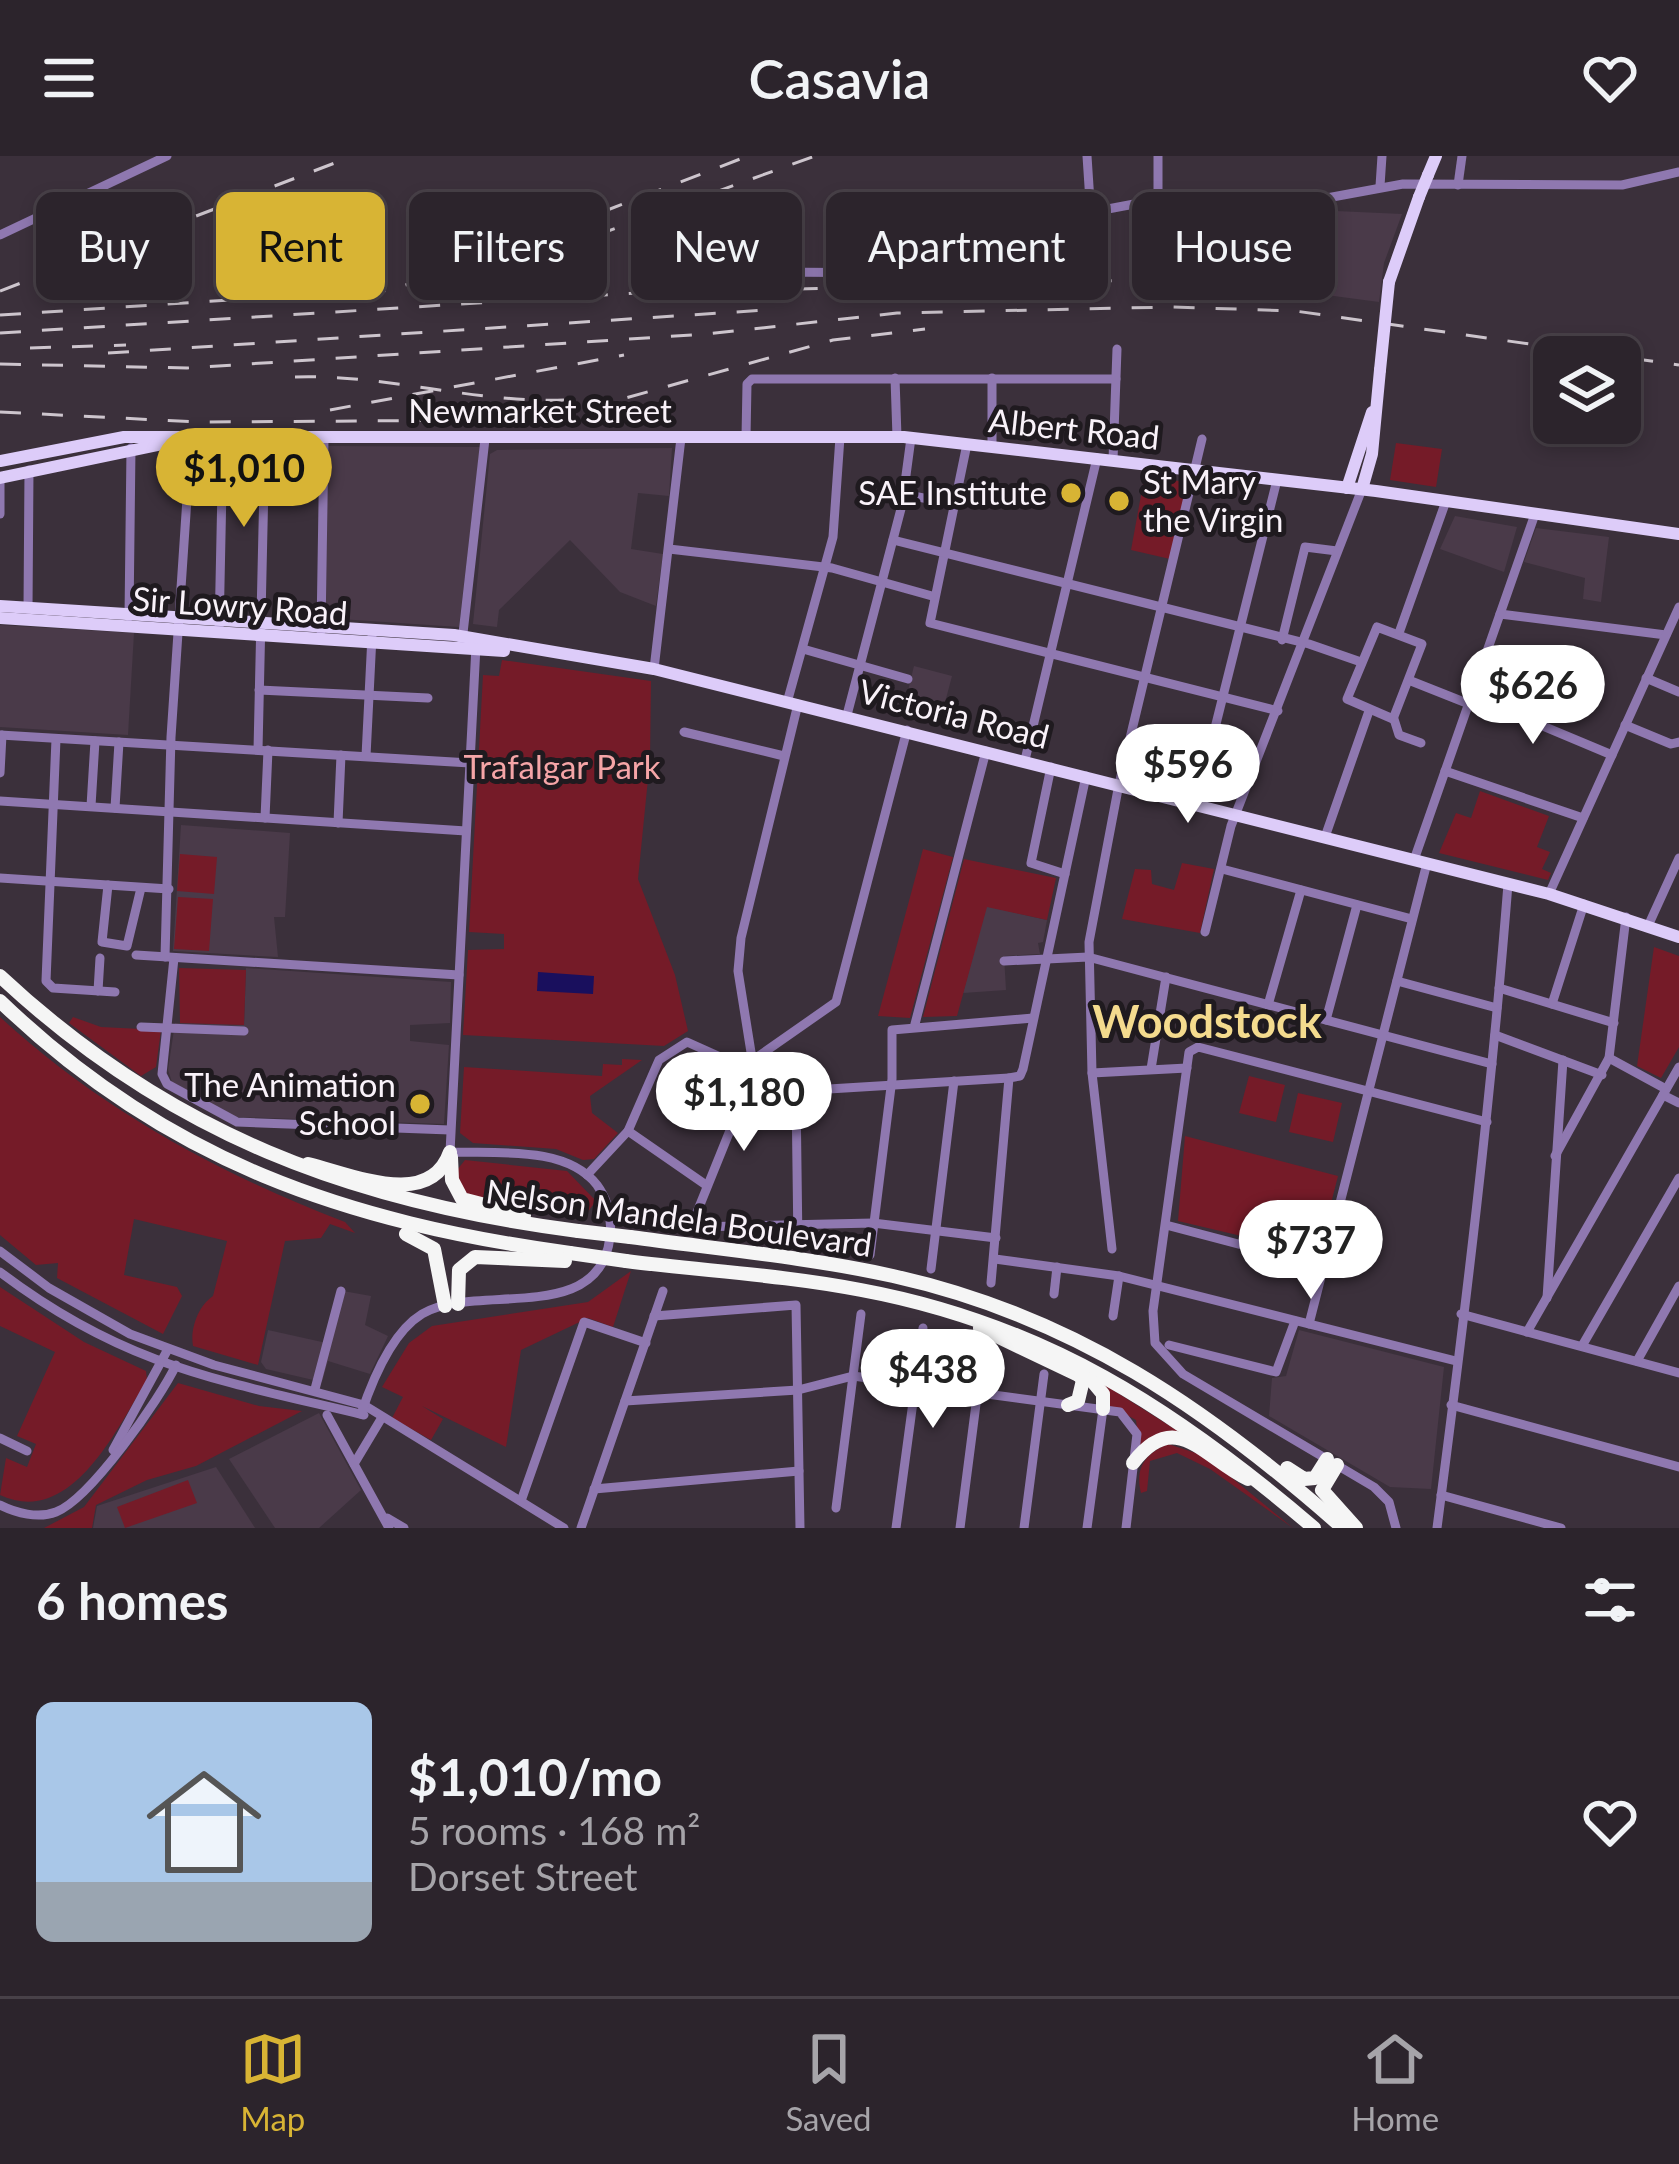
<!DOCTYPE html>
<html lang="en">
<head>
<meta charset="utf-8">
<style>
  :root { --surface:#2c242c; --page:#383038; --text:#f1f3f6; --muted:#a6a4a9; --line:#484148; --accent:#d8b434 }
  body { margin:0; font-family:Lato,sans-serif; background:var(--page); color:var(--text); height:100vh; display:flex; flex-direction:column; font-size:45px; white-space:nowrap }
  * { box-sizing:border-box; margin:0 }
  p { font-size:39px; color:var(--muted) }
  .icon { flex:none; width:66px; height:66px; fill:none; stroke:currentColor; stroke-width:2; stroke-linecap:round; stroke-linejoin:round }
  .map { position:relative; height:1372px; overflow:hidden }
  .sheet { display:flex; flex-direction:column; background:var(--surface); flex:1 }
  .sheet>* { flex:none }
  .banner { position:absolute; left:36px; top:36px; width:1608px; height:108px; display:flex; gap:24px }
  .fabs { position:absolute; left:1533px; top:180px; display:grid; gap:24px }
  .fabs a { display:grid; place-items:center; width:108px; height:108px; border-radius:18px; background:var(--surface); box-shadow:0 6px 18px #0003,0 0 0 3px var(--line); font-size:60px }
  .price { position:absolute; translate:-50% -102px; padding:0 27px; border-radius:42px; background:#fff; color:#222; font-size:39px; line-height:78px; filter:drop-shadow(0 3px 6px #0008) }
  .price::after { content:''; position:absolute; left:50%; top:72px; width:36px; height:27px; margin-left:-18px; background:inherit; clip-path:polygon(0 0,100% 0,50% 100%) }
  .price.selected { background:var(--accent); color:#111 }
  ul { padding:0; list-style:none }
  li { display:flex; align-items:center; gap:36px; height:300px; padding:0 36px }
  li span { display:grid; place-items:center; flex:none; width:336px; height:240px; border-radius:18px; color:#555 }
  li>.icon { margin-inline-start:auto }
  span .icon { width:144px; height:144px; fill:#fffc; stroke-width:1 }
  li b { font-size:51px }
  h2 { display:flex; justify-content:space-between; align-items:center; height:144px; padding:0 36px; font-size:51px }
  .tag { padding:0 42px; border-radius:18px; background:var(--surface); box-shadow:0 6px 18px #0003,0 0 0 3px var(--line); font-size:42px; line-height:108px }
  .tag.selected { background:var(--accent); color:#111 }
  header { display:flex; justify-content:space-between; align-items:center; height:156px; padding:0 36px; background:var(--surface); font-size:54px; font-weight:600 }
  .menu { display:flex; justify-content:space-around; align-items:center; height:168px; border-top:3px solid var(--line); background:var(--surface); font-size:33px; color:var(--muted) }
  .menu a { display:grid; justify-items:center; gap:6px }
  .menu .selected { color:var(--accent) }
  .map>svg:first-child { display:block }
  .built { fill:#4a3a49 }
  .green { fill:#751b28 }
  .water { fill:#190f5d }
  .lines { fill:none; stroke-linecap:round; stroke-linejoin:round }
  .minor { stroke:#8f78b0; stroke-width:9 }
  .major { stroke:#ddccf9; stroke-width:12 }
  .highway { stroke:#f5f5f5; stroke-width:14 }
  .rail { stroke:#cdc5cd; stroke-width:3; stroke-dasharray:21 21; stroke-linecap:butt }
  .major-bridge { stroke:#ddccf9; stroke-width:12 }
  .highway-bridge { stroke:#f5f5f5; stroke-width:14 }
  .poi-dot { fill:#d8b434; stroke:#1f1a1f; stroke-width:4.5 }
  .labels { text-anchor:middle; stroke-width:10; stroke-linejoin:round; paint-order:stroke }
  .street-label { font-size:33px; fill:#f9f2f9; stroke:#1f1a1f }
  .poi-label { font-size:33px; fill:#f9f2f9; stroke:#1f1a1f; text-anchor:end }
  .park-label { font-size:33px; fill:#f5a5a7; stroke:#1f1a1f }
  .district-label { font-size:45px; font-weight:bold; fill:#f4db8e; stroke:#1f1a1f }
</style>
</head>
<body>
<header><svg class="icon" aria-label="menu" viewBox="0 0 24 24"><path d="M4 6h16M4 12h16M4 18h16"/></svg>Casavia<svg class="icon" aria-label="heart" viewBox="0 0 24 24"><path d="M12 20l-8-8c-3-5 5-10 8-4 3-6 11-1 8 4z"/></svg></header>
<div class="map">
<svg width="1679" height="1372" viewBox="0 0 1679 1372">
  <rect width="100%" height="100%" fill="#3b303b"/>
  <g class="built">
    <path d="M1181,48L1402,58L1384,107L1379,146L1199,122L1202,76L1180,74Z"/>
    <path d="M328,290L480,291L459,471L325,462Z"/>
    <path d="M672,292L669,340L638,337L631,393L663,398L656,450L620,436L570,384L499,454L497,471L473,468L490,298L497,294Z"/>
    <path d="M1455,360L1517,371L1504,416L1440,393Z"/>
    <path d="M1536,372L1609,381L1601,446L1583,443L1585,422L1524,406Z"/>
    <path d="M0,469L134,477L128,579L0,571Z"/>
    <path d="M914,510L952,520L939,569L902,559Z"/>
    <path d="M181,669L290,677L285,761H274L278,801L173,795Z"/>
    <path d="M986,750L1047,764L1043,786L1038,787L1040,798L1004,800L1006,834L963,837Z"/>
    <path d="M246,812L451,826L450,867L410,869V885L449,889L444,968L236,961L172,926L168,914L175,867L244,869Z"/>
    <path d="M343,1135L371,1140L365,1169L388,1180L370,1218L328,1205L322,1226L266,1213L261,1206L268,1174L331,1188Z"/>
    <path d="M1299,1174L1444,1211L1431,1333L1390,1331L1269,1260L1272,1222L1286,1220Z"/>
    <path d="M319,1257L361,1334L319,1372H275L229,1303Z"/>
    <path d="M216,1311L255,1372H93L97,1350Z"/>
  </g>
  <g class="green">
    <path d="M1396,287L1442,293L1436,331L1390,324Z"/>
    <path d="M1144,323L1181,325L1188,333L1170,403L1131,394Z"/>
    <path d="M502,504L651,525L650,603L638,723L675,819L688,875L664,890L463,879L468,794L504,793V778L469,776L483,519L499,520Z"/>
    <path d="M1480,635L1549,660L1537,691L1550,696L1542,713L1551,717L1548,724L1439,697L1456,657L1471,662Z"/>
    <path d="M923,693L953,701L910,862L878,860Z"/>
    <path d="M180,698L217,701L214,738L177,735Z"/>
    <path d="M964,703L1056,722L1047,764L987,751L957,860L923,861Z"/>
    <path d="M1182,707L1214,713L1200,777L1122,763L1135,713L1151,714L1152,728L1174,734Z"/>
    <path d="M178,741L213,743L209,795L174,793Z"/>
    <path d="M1654,791L1679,800V891L1661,922L1637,910Z"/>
    <path d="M179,812L246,814L244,869L180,867Z"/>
    <path d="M0,861C100,953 219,1018 345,1066L355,1077L330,1068L321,1082L285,1085L258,1209L193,1190C190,1173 198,1150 213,1140L227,1085L134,1063L124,1119L177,1131L182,1140L163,1178L57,1122L58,1107L36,1109L0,1079Z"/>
    <path d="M73,861L101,871L161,874L156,911L141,920L69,867Z"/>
    <path d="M622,903L642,904L590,940L592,957L618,977L594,1003L583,1004L556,993L473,987L460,977L464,911L602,920L603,908L622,909Z"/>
    <path d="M1249,920L1285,929L1276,966L1239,957Z"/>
    <path d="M1298,937L1342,947L1333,986L1289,976Z"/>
    <path d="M1185,980L1338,1020L1318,1098L1178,1065Z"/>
    <path d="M465,1004L567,1015L596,1045L583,1062L477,1047L459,1031L457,1014Z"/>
    <path d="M631,1115L613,1171L588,1162L521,1194L506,1291L422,1250L443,1263L431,1284L392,1262L403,1241L382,1231L409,1187L432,1170L588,1146Z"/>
    <path d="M0,1131L84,1186L146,1215L147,1224C116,1274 71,1372 0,1339L6,1302L27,1311L36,1288L17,1280L55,1196L0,1170Z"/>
    <path d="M1097,1224L1181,1277L1140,1294L1136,1264L1110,1250Z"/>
    <path d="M178,1227L259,1250L302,1255L196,1310L147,1324L96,1349L92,1372H44L84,1351Z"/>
    <path d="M1168,1288L1205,1300L1293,1372L1210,1313L1177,1297L1150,1305L1147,1335L1141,1337C1135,1313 1144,1298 1168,1288Z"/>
    <path d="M188,1324L197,1347L125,1372L117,1351Z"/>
  </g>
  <path class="water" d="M538,816L594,820L593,838L537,835Z"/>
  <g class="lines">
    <g class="minor">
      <path d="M1158,0V41"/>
      <path d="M1458,29L1462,0"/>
      <path d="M1380,30L1382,0"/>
      <path d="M1092,56L1187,38L1316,44L1403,28L1622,29L1679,16"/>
      <path d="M0,79L167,0"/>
      <path d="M767,116L916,117L1082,109L1093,91L1087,0"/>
      <path d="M895,222L897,281"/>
      <path d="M746,281L747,228L752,223H1116"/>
      <path d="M967,288L930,467L1278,555"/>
      <path d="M992,291V222"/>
      <path d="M1113,304L1117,193"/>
      <path d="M903,338L954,348"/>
      <path d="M0,358V322"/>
      <path d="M893,384L1309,488L1361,506"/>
      <path d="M669,393L832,412L932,440"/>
      <path d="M28,453L29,314"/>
      <path d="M1500,458L1666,479"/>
      <path d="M129,461L131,292"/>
      <path d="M1377,471L1422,488L1393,563L1347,543Z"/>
      <path d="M321,475L324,283"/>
      <path d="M219,476L223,283"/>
      <path d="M1399,477L1446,345"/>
      <path d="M1282,484L1305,391L1337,395"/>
      <path d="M462,486L485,283"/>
      <path d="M803,493L908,523"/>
      <path d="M654,513L681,282"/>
      <path d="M1646,522L1679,536"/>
      <path d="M1411,525L1469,548"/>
      <path d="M259,534L428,542"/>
      <path d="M1471,540L1612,599"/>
      <path d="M788,543L833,381L840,281"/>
      <path d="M798,548L741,782L738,815L754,915L691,1071L873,1067L996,1082"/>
      <path d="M847,559L902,349L911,282"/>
      <path d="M1394,563L1399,579L1421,587"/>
      <path d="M1625,569L1671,588L1679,586"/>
      <path d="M684,576L784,600"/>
      <path d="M0,579L470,607"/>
      <path d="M56,583L46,825L53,832L115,836"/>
      <path d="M258,594L265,283"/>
      <path d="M366,600L372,480"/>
      <path d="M1025,604L1097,302"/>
      <path d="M1051,611L1031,707L1065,718"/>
      <path d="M1445,615L1583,662"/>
      <path d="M0,617L2,579"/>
      <path d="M0,645L466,675"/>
      <path d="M1196,648L1277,324"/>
      <path d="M91,650L95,585"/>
      <path d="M115,652L119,586"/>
      <path d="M265,662L268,594"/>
      <path d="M338,667L341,599"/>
      <path d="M1325,681L1369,555"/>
      <path d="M1414,704L1535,358"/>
      <path d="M1222,713L1412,763"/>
      <path d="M0,722L169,733"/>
      <path d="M108,729L102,786L127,790L141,732"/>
      <path d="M1549,738L1679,451"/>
      <path d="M1648,770L1679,702"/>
      <path d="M1205,776L1231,670L1362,333"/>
      <path d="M136,799L459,819"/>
      <path d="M165,801L171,581L191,283"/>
      <path d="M174,802L162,918L167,928L237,966L450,974"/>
      <path d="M1004,805L1088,801L1492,908"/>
      <path d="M1397,825L1497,852"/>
      <path d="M1499,832L1614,867"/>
      <path d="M98,835L100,802"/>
      <path d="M1552,848L1584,748"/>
      <path d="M1268,849L1301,734"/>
      <path d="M1326,864L1357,749"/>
      <path d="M915,868L986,595"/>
      <path d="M141,871L244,875"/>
      <path d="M1495,879L1602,919"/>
      <path d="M756,902L836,846L907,574"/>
      <path d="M1609,902L1666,933"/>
      <path d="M1151,913L1166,821"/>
      <path d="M1092,917L1187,912"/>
      <path d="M796,935L798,1090"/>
      <path d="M1663,939L1679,947"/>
      <path d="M628,975L706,1029"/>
      <path d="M1555,1000L1609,902L1626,761"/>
      <path d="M587,1019L628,975L659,904L687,886L796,935L1009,922"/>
      <path d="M1166,1069L1322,1110"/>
      <path d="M1112,1093L1092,917L1089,786L1119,628L1202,283"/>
      <path d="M0,1095L49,1132L130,1178L214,1209L364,1249L564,1372"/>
      <path d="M870,1099L892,923V874L1033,862"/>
      <path d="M995,1103L1119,1120L1456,1205"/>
      <path d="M931,1113L954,925"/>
      <path d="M0,1116C124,1210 218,1224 364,1259"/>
      <path d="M991,1127L1009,922L1020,920L1023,913L1086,620"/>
      <path d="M1054,1138L1057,1111"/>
      <path d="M1547,1142L1563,904"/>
      <path d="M1461,1158L1679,1217"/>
      <path d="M654,1160L796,1149L800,1372"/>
      <path d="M1113,1160L1119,1120"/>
      <path d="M1309,1168L1427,707"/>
      <path d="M1527,1176L1679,911"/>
      <path d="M1169,1189L1276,1216L1295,1165"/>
      <path d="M1582,1190L1679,1022"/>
      <path d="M1637,1205L1679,1130"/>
      <path d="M315,1233L341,1135"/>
      <path d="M625,1245L798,1234L853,1220L1120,1256L1137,1278L1126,1372"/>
      <path d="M1451,1249L1679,1311"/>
      <path d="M361,1258C372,1225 391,1177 422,1158C475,1126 600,1171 610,1081C612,1063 608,1044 597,1029C566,989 495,998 450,996L476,490"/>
      <path d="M327,1259L389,1372"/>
      <path d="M0,1282L27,1295"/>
      <path d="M113,1294L168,1193"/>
      <path d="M354,1308L381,1263"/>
      <path d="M594,1333L799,1315"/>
      <path d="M1441,1339L1561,1372"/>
      <path d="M521,1345L584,1166L646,1187"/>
      <path d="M0,1349C16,1357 38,1363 56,1356C90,1343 160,1243 176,1209"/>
      <path d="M836,1352L861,1158"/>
      <path d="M387,1362L404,1372"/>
      <path d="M581,1372L663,1135"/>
      <path d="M896,1372L923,1172"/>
      <path d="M960,1372L983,1194"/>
      <path d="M1024,1372L1044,1218"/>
      <path d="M1087,1372L1103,1253"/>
      <path d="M1396,1372L1389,1346L1374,1331L1183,1218L1155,1187L1153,1155L1189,896L1198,891L1487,966"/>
      <path d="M1437,1372C1465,1157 1491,944 1508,728"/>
    </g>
    <g class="major">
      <path d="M1428,19L1436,0"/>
      <path d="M1389,126L1419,41"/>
      <path d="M0,305L124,281H904L1376,335L1679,378"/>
      <path d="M0,322L163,288"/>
      <path d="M1347,332L1372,256"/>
      <path d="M1362,333L1372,298L1380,214"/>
      <path d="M0,450L454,479L654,513L1549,738L1679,781"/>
      <path d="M0,462L504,495"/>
    </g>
    <g class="highway">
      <path d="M0,820C169,978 352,1046 578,1075"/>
      <path d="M0,845C167,1006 346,1066 570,1097"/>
      <path d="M451,1001L452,1024L462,1043L524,1059"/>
      <path d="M308,1008C353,1019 430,1054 450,996"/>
      <path d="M406,1078L434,1093L445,1150"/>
      <path d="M630,1081C717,1093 807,1101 893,1120C1073,1160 1207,1252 1343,1372"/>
      <path d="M626,1105C704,1115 784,1119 861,1134C1044,1168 1175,1253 1314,1372"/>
      <path d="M458,1148L459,1114L475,1101L565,1105"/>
      <path d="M980,1172L1093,1226L1103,1238V1253"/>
      <path d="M1068,1249L1078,1245L1083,1224L1078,1218"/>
      <path d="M1133,1307C1176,1251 1204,1302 1248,1323"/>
      <path d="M1337,1309L1322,1334L1356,1372"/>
      <path d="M1287,1312L1304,1323L1315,1322L1327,1303"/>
    </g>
    <g class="rail">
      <path d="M0,135L353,0"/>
      <path d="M437,137L815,0"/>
      <path d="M365,140L428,123L748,0"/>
      <path d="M0,159L245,143L380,127"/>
      <path d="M0,177L637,137L1145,124L1294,139"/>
      <path d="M30,192L126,189"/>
      <path d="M108,197L767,154"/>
      <path d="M0,208L187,212L707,178L897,157L1171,151L1295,155L1679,209"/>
      <path d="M295,221C386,218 473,247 564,244"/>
      <path d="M330,254L624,199"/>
      <path d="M0,256L199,266L513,264L597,250L833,184L925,173"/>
    </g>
    <g class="major-bridge">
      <path d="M1419,41L1428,19"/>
      <path d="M1380,214L1389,126"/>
    </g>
    <g class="highway-bridge">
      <path d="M578,1075L630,1081"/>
      <path d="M570,1097L626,1105"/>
    </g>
  </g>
  <g class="poi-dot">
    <circle cx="1071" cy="337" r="12"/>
    <circle cx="1119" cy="345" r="12"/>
    <circle cx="420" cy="948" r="12"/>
  </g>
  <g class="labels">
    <g class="street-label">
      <text x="540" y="267">Newmarket Street</text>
      <text transform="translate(1074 273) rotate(6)" y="12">Albert Road</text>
      <text transform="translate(240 450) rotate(4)" y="12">Sir Lowry Road</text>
      <text transform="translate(954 558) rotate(14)" y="12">Victoria Road</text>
      <text transform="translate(679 1062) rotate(8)" y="12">Nelson Mandela Boulevard</text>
    </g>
    <g class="poi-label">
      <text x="1143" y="338" text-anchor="start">St Mary<tspan x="1143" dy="38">the Virgin</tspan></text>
      <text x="1047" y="349">SAE Institute</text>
      <text x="396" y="941">The Animation<tspan x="396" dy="38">School</tspan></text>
    </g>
    <g class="park-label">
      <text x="562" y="623">Trafalgar Park</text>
    </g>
    <g class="district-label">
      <text x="1207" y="882">Woodstock</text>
    </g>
  </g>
</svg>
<div class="fabs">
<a><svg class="icon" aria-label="layers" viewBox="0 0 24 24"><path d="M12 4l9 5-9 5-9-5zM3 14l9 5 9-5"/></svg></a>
</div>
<b class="price selected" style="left:244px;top:374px">$1,010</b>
<b class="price" style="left:1533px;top:591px">$626</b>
<b class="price" style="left:1188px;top:670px">$596</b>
<b class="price" style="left:744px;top:998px">$1,180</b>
<b class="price" style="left:1311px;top:1146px">$737</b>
<b class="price" style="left:933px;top:1275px">$438</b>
<div class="banner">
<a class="tag">Buy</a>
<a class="tag selected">Rent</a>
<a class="tag">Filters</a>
<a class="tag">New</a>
<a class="tag">Apartment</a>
<a class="tag">House</a>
</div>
</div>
<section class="sheet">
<h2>6 homes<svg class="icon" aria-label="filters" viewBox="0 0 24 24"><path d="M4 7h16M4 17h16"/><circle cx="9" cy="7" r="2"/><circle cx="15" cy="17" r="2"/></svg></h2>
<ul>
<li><span style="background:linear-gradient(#a9c7e8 75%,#9aa5b1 0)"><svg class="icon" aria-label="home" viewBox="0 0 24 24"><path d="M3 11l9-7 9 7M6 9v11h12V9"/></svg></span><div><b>$1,010/mo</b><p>5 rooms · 168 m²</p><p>Dorset Street</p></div><svg class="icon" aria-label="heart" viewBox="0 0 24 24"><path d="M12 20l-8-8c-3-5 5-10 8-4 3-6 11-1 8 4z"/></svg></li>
</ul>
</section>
<nav class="menu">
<a class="selected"><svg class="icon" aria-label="map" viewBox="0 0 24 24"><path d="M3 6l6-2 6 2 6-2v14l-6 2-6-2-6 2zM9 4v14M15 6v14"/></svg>Map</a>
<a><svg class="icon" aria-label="saved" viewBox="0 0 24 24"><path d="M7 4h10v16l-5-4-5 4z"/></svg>Saved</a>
<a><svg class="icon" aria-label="home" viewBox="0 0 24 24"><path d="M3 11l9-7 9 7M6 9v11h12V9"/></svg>Home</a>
</nav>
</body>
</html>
